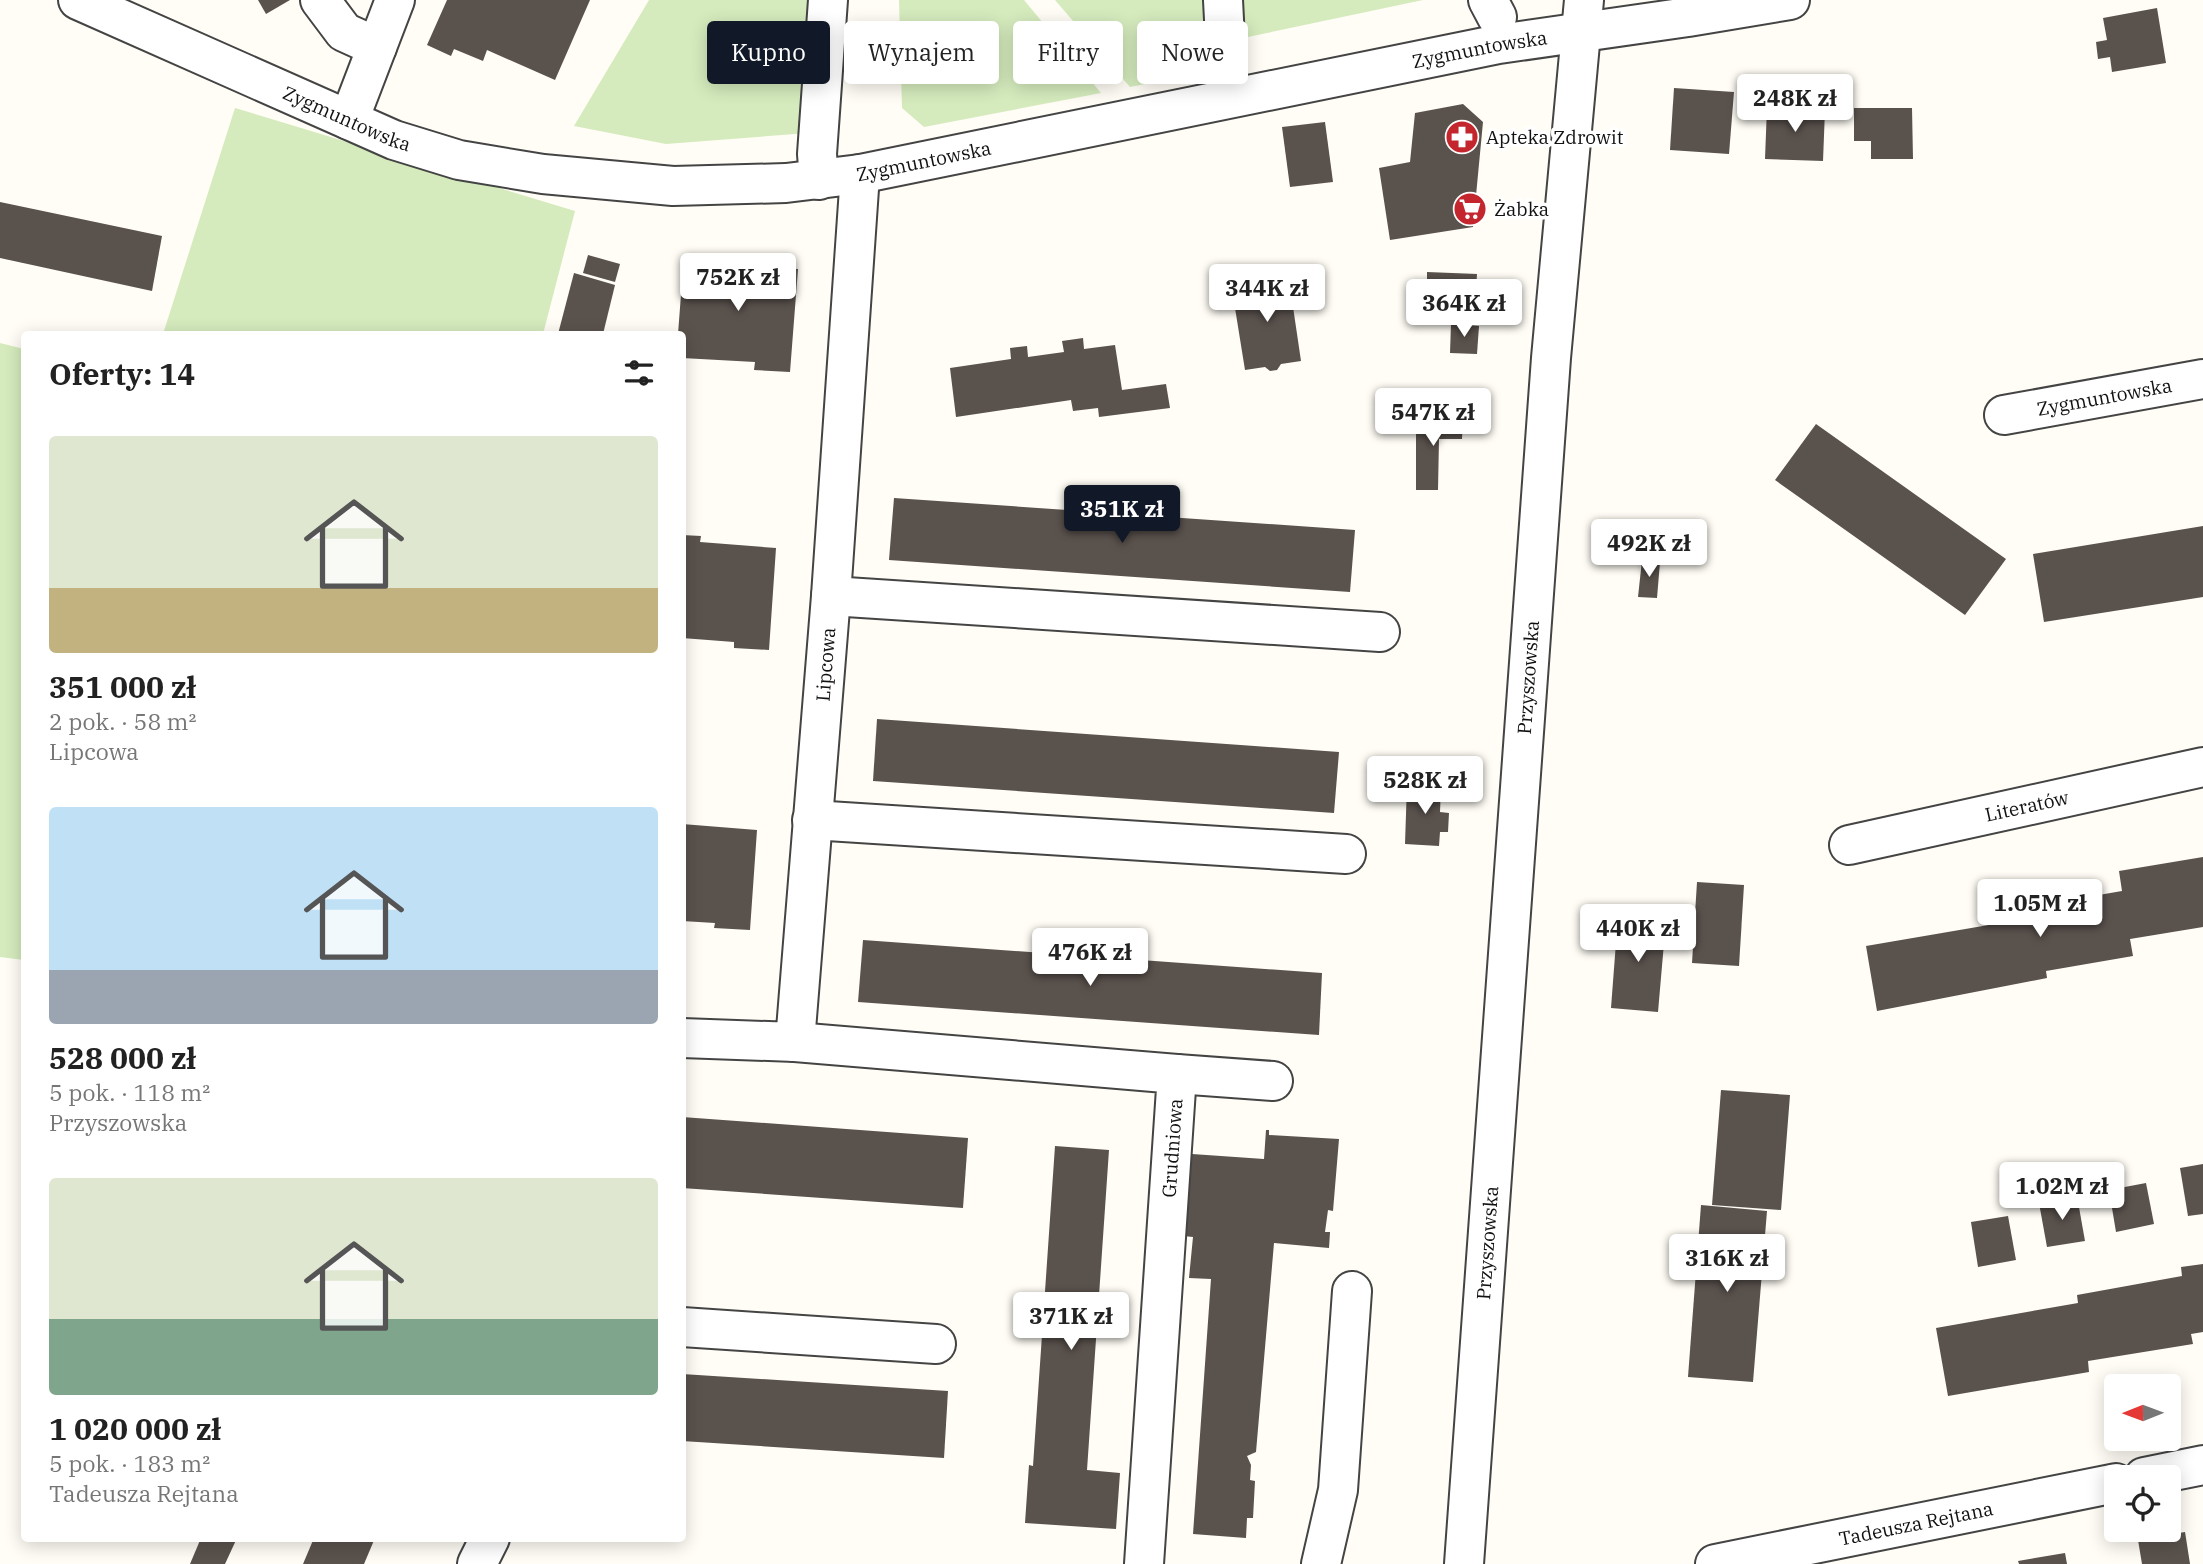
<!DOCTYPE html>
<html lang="pl">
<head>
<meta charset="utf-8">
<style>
  :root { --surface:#fff; --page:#f2f2f2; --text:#222; --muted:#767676; --accent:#111827 }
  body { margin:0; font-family:"IBM Plex Serif",serif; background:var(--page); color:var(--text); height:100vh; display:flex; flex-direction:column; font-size:26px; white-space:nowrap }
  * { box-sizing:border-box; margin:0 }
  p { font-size:23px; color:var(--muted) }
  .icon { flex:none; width:38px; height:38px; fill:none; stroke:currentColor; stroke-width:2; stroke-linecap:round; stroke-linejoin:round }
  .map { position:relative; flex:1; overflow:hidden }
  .panel { position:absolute; left:21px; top:331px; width:665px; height:1211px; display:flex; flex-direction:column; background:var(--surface); border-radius:7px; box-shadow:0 4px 18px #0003 }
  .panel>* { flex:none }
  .hud { position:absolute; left:707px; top:21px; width:665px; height:63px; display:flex; gap:14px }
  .needle { width:46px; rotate:269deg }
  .tools { position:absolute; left:2104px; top:1374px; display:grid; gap:14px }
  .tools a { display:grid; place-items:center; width:77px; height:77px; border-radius:7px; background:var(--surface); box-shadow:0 4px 18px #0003; font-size:35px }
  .price { position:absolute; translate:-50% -60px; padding:0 16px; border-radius:7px; background:#fff; color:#222; font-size:23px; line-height:46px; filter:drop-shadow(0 2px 4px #0008) }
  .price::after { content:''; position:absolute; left:50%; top:42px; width:21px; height:16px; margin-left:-10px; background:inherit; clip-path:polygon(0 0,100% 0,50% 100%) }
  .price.on { background:var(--accent); color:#fff }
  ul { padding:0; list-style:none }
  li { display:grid; align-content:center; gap:14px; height:371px; padding:0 28px }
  li span { display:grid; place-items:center; height:217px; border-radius:7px; color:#555 }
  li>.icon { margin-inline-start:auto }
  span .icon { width:126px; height:126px; fill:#fffc; stroke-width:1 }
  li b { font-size:30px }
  h2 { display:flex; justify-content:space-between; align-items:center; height:84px; padding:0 28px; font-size:30px }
  .pill { padding:0 24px; border-radius:7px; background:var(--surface); box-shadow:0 4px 18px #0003; font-size:24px; line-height:63px }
  .pill.on { background:var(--accent); color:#fff }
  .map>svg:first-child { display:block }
  .green { fill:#d5ebbd }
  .building { fill:#5a524d }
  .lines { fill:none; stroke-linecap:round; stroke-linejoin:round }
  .minor-casing { stroke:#444; stroke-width:42 }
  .minor { stroke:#fff; stroke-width:38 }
  .labels { text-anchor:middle; stroke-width:7; stroke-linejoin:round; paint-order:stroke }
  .street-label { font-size:19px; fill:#111; stroke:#fff }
  .poi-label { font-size:19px; fill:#111; stroke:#fff; text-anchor:start }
</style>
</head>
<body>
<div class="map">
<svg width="2203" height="1564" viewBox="0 0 2203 1564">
  <rect width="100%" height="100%" fill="#fffdf5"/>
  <g class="green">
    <path d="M649,0H811L808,133L666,144L574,126Z"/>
    <path d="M899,0H1024L1101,93L924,127L902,108Z"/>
    <path d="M1055,0H1206V72L1130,87Z"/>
    <path d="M1242,0H1423L1243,38Z"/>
    <path d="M235,108L575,211L543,334H163Z"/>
    <path d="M0,343L24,349V960L0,957Z"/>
  </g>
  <g class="building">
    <path d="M258,0H290L266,14Z"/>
    <path d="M447,0H590L555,80L487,50L483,61L454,49L451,56L427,45Z"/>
    <path d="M2157,8L2166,63L2112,72L2110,57L2098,59L2096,42L2107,40L2103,18Z"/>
    <path d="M1674,88L1734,92L1729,154L1670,150Z"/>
    <path d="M1463,104L1483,122L1473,227L1390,240L1379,168L1410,162L1415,113Z"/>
    <path d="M1767,107L1825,110L1823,161L1765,159Z"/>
    <path d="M1854,108H1912L1913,159H1871V141H1854Z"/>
    <path d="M1325,122L1333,182L1290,187L1282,127Z"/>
    <path d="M0,202L162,236L152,291L0,258Z"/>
    <path d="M588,255L620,264L615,282L583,273Z"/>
    <path d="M684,255L721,257V263L798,269L790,372L754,370L755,362L682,358V334H678Z"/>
    <path d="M1427,272L1477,274L1475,309L1427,307Z"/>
    <path d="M574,273L615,285L603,334H558Z"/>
    <path d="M1285,277L1289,300H1292L1301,361L1281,364L1277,370L1270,371L1265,367L1245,370L1235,308L1239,307L1235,284Z"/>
    <path d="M1451,324L1479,326L1477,354L1450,353Z"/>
    <path d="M1083,338L1084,349L1115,345L1122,390L1166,384L1170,408L1099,417L1098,408L1073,411L1071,400L956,417L950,368L1011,359L1010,348L1027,346L1028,357L1064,352L1062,341Z"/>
    <path d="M1416,418H1463L1462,439H1439L1438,490H1416Z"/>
    <path d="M1816,424L2006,559L1965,615L1775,480Z"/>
    <path d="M894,498L1355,530L1350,592L889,560Z"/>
    <path d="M2203,526V597L2044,622L2033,554Z"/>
    <path d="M682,535L701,536L700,542L776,548L769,650L734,648V642L682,638Z"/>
    <path d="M1642,560L1660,562L1657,598L1638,597Z"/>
    <path d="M877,719L1339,752L1334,813L873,781Z"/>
    <path d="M1407,784L1441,786L1440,812L1449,813L1448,832H1440L1439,846L1405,844Z"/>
    <path d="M682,824L757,830L750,930L714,928L715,923L682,921Z"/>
    <path d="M2203,857V927L2130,939L2133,956L2046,971L2047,978L1877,1011L1866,946L2036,917L2035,906L2122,891L2119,871Z"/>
    <path d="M1697,882L1744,885L1739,966L1692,963Z"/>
    <path d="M1618,916L1666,920L1658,1012L1611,1008Z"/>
    <path d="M863,940L1322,973L1319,1035L858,1002Z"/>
    <path d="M1721,1090L1790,1095L1781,1210L1712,1205Z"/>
    <path d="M682,1117L968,1138L963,1208L682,1188Z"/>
    <path d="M1266,1130H1269V1135L1339,1139L1333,1211L1328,1210L1325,1232H1330L1329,1248L1274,1243L1256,1452L1247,1456L1251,1465L1250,1480L1255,1481L1253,1518H1247L1246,1538L1193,1534L1211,1279L1189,1278L1193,1237L1183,1236L1192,1154L1264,1159Z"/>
    <path d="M1055,1146L1109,1150L1087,1470L1120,1473L1116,1529L1025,1523L1029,1465L1033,1466Z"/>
    <path d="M2203,1164V1214L2188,1216L2180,1168Z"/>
    <path d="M2146,1183L2154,1224L2116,1232L2109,1190Z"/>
    <path d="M2077,1196L2085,1241L2047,1247L2039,1203Z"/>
    <path d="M1701,1205L1767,1211L1753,1382L1688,1377Z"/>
    <path d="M2008,1216L2016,1260L1978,1267L1971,1222Z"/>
    <path d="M2203,1264V1332L2191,1334L2193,1344L2088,1361L2089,1372L1948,1396L1936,1328L2078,1303L2077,1295L2182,1276L2181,1267Z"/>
    <path d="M682,1374L948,1391L944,1458L682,1441Z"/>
    <path d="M2185,1532L2190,1564H2142L2138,1540Z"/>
    <path d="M201,1538H237L225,1564H190Z"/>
    <path d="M314,1538H375L364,1564H303Z"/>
    <path d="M2065,1553L2067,1564H2019L2018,1561Z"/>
  </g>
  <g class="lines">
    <defs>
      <g id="minor">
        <path id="s1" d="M78,0L394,140L459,160L543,174L673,186L786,183L860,174L1499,44L1688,17L1790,0"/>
        <path d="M320,0L344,32L377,47"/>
        <path d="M1223,0L1228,98"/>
        <path d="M1488,0L1497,17"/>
        <path d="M349,120L395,0"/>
        <path d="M819,180L817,154L828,0"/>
        <path id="s2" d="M2004,415L2203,379"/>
        <path d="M831,596L1380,632"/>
        <path d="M812,820L1346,854"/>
        <path id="s3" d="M1849,845L2203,767"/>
        <path id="s4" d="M682,1038L795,1042L831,596L860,174"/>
        <path d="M795,1042L1177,1074L1144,1564"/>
        <path d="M1177,1074L1273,1081"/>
        <path d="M682,1327L936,1344"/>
        <path d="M2144,1477L2203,1465"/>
        <path d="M477,1564L490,1538"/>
        <path d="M1321,1564L1338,1490L1352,1291"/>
        <path id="s5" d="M1464,1564L1551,358L1584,0"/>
        <path id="s6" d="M1715,1564L2116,1483"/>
      </g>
    </defs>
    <use href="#minor" class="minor-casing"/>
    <use href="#minor" class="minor"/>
  </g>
  <defs>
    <symbol id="pharmacy-disc" viewBox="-11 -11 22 22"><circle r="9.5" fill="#c4262e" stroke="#fff"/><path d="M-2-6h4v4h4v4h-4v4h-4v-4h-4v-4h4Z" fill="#fff"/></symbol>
    <symbol id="supermarket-disc" viewBox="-11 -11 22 22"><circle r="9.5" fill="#c4262e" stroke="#fff"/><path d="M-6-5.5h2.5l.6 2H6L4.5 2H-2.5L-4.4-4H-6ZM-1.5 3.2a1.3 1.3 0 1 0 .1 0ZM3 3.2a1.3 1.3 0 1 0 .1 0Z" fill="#fff"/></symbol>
  </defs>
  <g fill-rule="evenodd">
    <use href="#pharmacy-disc" x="1443" y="118" width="38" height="38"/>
    <use href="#supermarket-disc" x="1451" y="190" width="38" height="38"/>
  </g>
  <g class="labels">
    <g class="street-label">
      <text dy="7" stroke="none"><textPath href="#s1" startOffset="1449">Zygmuntowska</textPath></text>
      <text dy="7" stroke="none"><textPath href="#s1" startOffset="294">Zygmuntowska</textPath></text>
      <text dy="7" stroke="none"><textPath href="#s1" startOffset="882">Zygmuntowska</textPath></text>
      <text dy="7" stroke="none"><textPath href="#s2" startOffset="102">Zygmuntowska</textPath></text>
      <text dy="7" stroke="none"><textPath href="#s4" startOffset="492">Lipcowa</textPath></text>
      <text dy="7" stroke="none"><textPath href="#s5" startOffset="889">Przyszowska</textPath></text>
      <text dy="7" stroke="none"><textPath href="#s3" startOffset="182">Literatów</textPath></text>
      <text transform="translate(1172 1148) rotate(-86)" y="7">Grudniowa</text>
      <text dy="7" stroke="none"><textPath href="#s5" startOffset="322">Przyszowska</textPath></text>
      <text dy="7" stroke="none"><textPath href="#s6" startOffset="205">Tadeusza Rejtana</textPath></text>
    </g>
    <g class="poi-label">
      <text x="1486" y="144">Apteka Zdrowit</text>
      <text x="1494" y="216">Żabka</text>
    </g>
  </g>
</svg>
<div class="tools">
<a><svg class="needle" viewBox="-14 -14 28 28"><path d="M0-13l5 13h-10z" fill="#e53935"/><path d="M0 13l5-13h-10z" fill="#767676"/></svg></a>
<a><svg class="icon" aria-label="locate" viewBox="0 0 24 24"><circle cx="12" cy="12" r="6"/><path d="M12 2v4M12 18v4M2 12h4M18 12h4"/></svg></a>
</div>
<b class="price" style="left:1795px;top:134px">248K zł</b>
<b class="price" style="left:738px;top:313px">752K zł</b>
<b class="price" style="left:1267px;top:324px">344K zł</b>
<b class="price" style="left:1464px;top:339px">364K zł</b>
<b class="price" style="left:1433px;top:448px">547K zł</b>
<b class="price on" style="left:1122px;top:545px">351K zł</b>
<b class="price" style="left:1649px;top:579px">492K zł</b>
<b class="price" style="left:1425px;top:816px">528K zł</b>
<b class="price" style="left:2040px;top:939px">1.05M zł</b>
<b class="price" style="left:1638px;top:964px">440K zł</b>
<b class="price" style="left:1090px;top:988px">476K zł</b>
<b class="price" style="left:2062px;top:1222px">1.02M zł</b>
<b class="price" style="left:1727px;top:1294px">316K zł</b>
<b class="price" style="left:1071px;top:1352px">371K zł</b>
<div class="hud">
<a class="pill on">Kupno</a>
<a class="pill">Wynajem</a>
<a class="pill">Filtry</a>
<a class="pill">Nowe</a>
</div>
<section class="panel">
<h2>Oferty: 14<svg class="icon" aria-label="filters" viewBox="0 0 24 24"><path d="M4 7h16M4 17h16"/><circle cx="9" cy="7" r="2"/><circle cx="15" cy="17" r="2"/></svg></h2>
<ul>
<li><span style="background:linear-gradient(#dfe7d0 70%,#c2b280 0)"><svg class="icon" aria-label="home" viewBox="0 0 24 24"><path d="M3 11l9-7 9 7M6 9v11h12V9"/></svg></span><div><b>351 000 zł</b><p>2 pok. · 58 m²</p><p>Lipcowa</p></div></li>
<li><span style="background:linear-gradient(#bfe0f5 75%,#9aa5b1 0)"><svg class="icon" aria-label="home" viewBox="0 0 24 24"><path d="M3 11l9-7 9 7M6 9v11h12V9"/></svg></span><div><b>528 000 zł</b><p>5 pok. · 118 m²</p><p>Przyszowska</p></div></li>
<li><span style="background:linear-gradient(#dfe7d0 65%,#7fa58c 0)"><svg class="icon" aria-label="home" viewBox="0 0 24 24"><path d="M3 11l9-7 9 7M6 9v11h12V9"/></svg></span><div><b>1 020 000 zł</b><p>5 pok. · 183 m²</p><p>Tadeusza Rejtana</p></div></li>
</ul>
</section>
</div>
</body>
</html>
